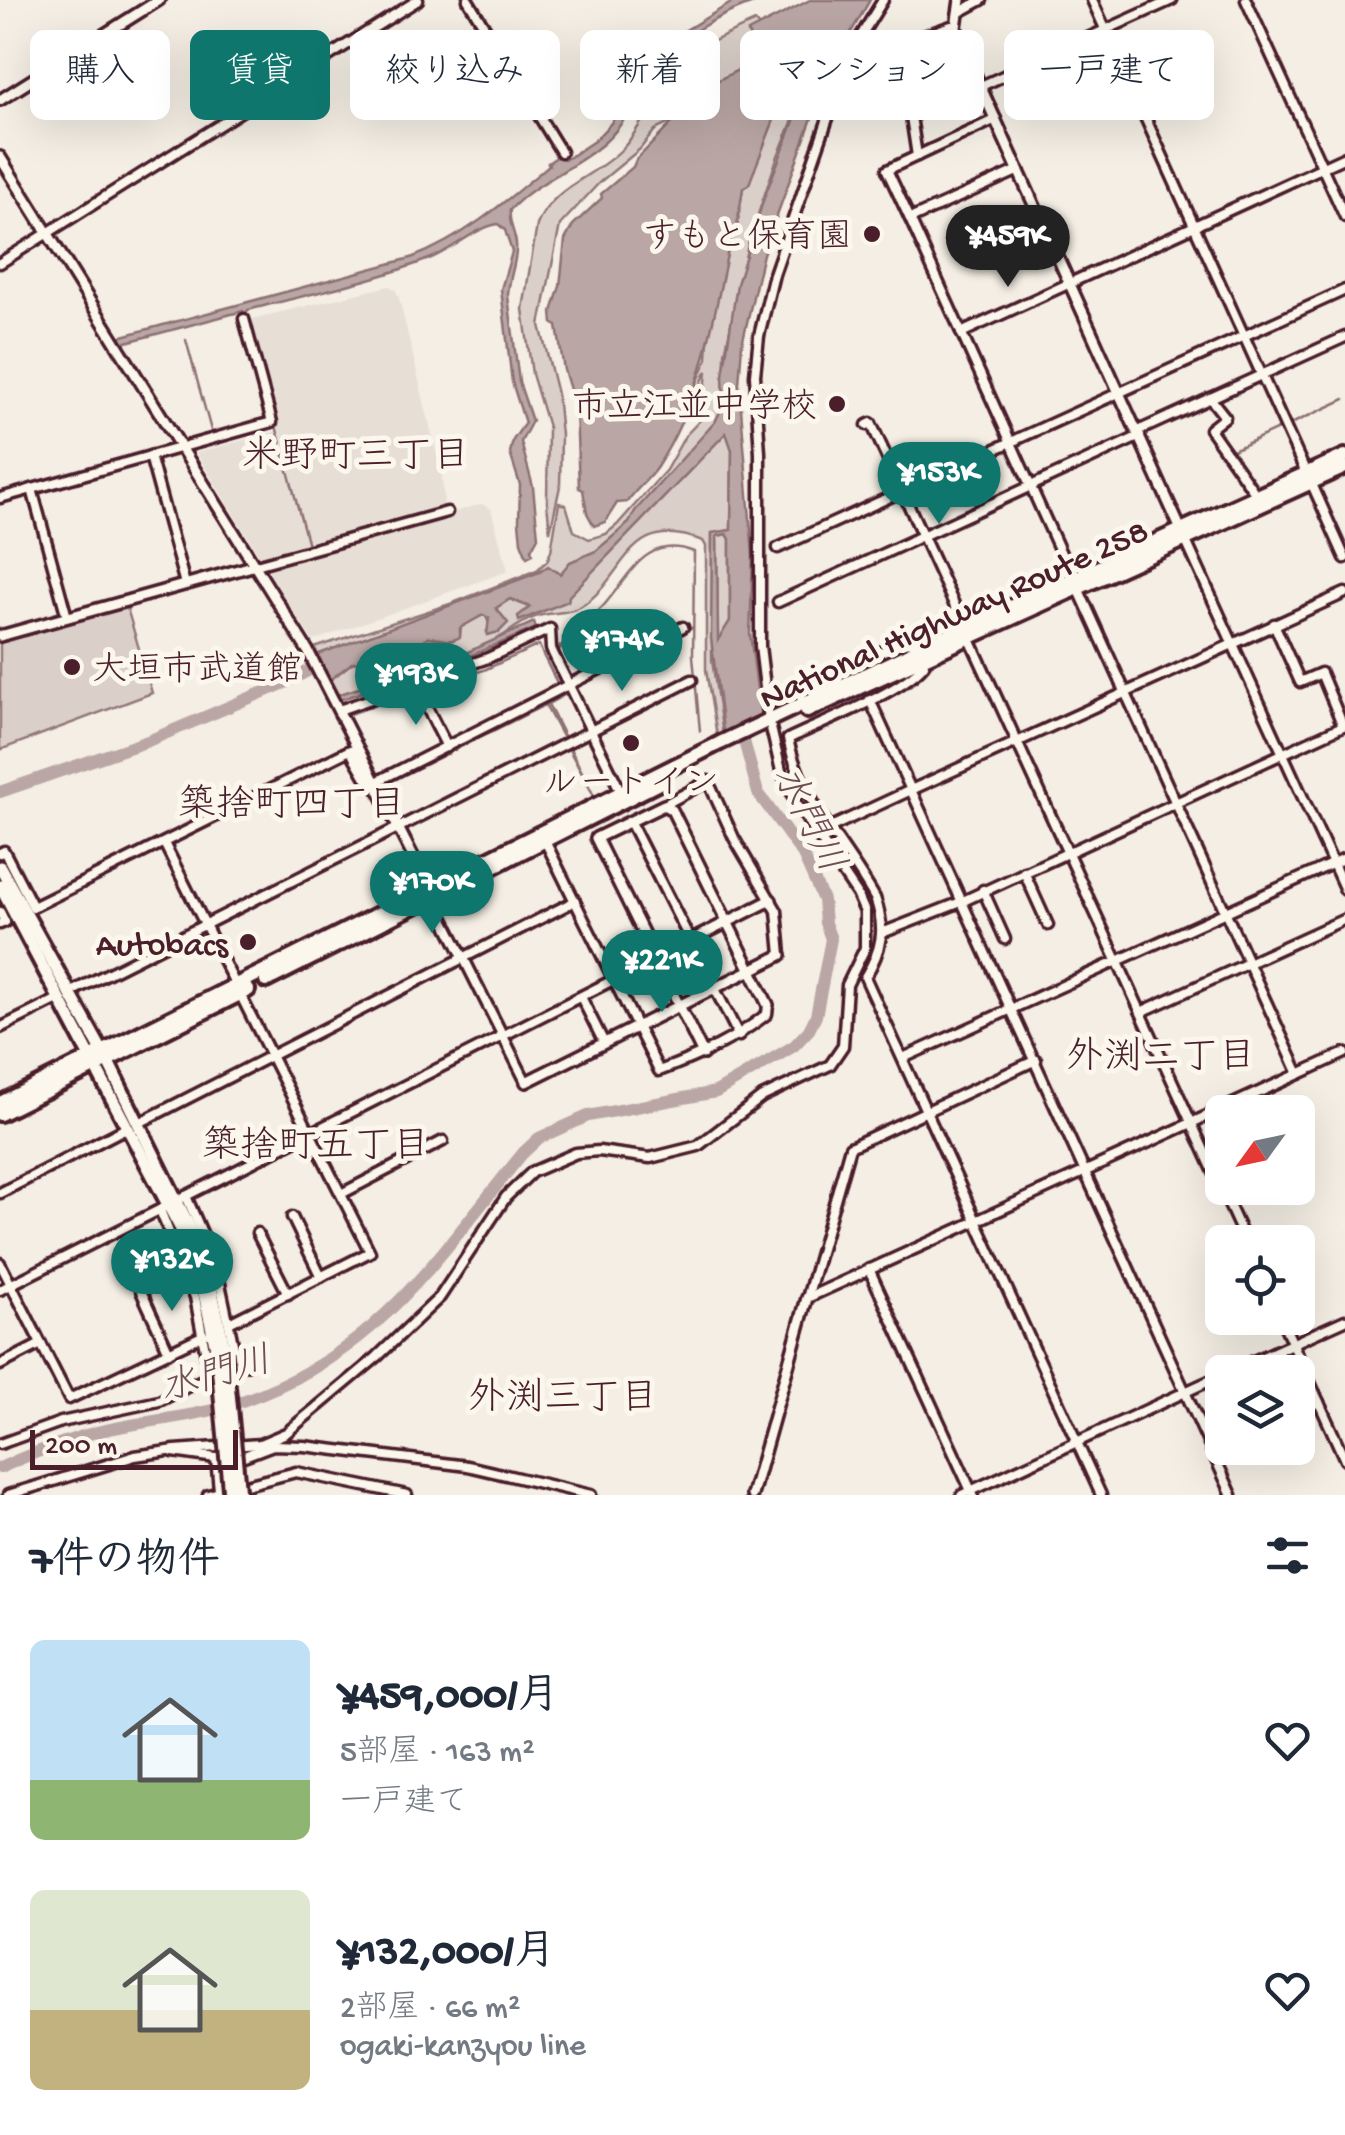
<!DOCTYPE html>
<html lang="ja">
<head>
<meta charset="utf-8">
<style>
  :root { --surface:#fff; --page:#f2f2f3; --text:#1f2937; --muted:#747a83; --accent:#0f766e }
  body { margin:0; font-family:"Gochi Hand","Klee One",sans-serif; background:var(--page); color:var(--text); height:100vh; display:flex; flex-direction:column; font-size:38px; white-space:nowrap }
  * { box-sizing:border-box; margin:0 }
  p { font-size:32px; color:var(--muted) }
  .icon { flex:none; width:55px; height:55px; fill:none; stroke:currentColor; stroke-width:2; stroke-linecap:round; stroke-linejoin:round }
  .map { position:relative; height:1495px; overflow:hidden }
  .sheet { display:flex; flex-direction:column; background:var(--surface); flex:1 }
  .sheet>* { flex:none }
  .banner { position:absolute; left:30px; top:30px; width:1285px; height:90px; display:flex; gap:20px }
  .needle { width:65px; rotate:237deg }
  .tools { position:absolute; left:1205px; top:1095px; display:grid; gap:20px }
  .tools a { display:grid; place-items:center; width:110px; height:110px; border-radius:15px; background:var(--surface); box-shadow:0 10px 40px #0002; font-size:50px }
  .scale { position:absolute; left:30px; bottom:25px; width:208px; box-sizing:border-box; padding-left:10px; border:5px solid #4a1f2b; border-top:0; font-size:28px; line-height:35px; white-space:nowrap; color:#4a1f2b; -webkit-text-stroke:8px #fbf7ec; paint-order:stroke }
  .price { position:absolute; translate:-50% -85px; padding:0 22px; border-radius:35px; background:var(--accent); color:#fff; font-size:32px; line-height:65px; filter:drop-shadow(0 2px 5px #0008) }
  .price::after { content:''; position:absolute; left:50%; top:60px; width:30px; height:22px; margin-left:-15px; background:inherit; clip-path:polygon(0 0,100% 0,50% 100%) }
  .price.on { background:#222; color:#fff }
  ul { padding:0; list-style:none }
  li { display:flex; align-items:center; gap:30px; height:250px; padding:0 30px }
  li span { display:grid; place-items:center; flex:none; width:280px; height:200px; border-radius:15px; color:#555 }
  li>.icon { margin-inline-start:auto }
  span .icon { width:120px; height:120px; fill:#fffc; stroke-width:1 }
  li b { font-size:42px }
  h2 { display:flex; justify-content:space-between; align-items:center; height:120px; padding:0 30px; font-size:42px }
  .tag { padding:0 35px; border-radius:15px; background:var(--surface); box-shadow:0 10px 40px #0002; font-size:35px; line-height:90px }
  .tag.on { background:var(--accent); color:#fff }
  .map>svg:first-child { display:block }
  .built { fill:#e7dfd6 }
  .green { fill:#dbd0c9; stroke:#92787a; stroke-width:2.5 }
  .water { fill:#baa7a5; stroke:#8d7174; stroke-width:2.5; fill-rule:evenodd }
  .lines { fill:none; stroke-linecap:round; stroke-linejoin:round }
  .stream { stroke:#8d7174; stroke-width:2.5 }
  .river { stroke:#baa7a5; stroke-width:12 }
  .minor-casing { stroke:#4a1f2b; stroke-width:15 }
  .tertiary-casing { stroke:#4a1f2b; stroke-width:16 }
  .primary-casing { stroke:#4a1f2b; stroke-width:19 }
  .trunk-casing { stroke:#4a1f2b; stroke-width:20 }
  .minor { stroke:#fbf7ec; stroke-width:8 }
  .tertiary { stroke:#fbf7ec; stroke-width:9 }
  .primary { stroke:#fbf7ec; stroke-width:11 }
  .trunk { stroke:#fbf7ec; stroke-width:12 }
  .primary-bridge-casing { stroke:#4a1f2b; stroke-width:19; stroke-linecap:butt }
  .primary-bridge { stroke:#fbf7ec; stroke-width:11 }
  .poi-dot { fill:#4a1f2b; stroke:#fbf7ec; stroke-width:4 }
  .labels { text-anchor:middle; stroke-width:10; stroke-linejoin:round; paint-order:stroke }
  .poi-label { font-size:35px; fill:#4a1f2b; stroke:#fbf7ec; text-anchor:end }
  .street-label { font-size:35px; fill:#4a1f2b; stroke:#fbf7ec }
  .neighbourhood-label { font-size:38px; fill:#4a1f2b; stroke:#fbf7ec }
  .water-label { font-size:38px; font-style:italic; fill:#714f56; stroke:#fbf7ec }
</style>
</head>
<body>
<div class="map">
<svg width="1345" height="1495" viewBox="0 0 1345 1495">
  <rect width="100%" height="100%" fill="#f4eee4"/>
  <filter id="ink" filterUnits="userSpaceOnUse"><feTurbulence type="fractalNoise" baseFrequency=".01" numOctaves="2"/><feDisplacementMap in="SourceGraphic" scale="20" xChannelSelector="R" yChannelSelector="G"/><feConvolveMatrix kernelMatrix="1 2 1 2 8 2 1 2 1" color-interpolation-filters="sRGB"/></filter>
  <g filter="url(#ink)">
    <g class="built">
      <path d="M389,286L395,289L399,298L442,476L444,508L260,557L196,453L277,431L250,324L252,319Z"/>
      <path d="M482,504L491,509L508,571L313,641L264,566Z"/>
    </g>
    <g class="green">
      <path d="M755,22L759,27L748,33L757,56L756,61L694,93L674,121L655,130L640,149L600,182L560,225L540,325L557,394L561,435L560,486L550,532L547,503L548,427L532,374L523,309L537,225C553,185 596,177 623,148C641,128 650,103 665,82C687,50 722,37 755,22Z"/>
      <path d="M813,52L816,54L811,77L777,158L748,244L725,353L724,404L715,422L629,523L596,551L570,562L563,572L557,574L548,567L389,631L316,655L314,648L453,603L537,570L547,561L551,551L559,503L566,505L574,531L589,539L606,534L617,525L666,470L685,436L703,417L707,371C698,385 695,412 688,419L684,415L707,359L708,340L731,235L737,226L743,188L749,184C757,147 786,111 783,75Z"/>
      <path d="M727,432L732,450L731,530L712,533V660L723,735L717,736L706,670V546L703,541C625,511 627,579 580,607C567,615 550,611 535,617C515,624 503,639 483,647C436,666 385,679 337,695L329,681L353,662L373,664C391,648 411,655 427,637C441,637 446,645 460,637L461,627L485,614L490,626L487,631L499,633L503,617L496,608L510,599L531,608L522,615L568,601L569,596Z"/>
      <path d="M727,534L730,539V621L718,641L717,536Z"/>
      <path d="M127,608L152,693L0,750V641Z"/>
    </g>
    <g class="water">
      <path d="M736,0H762C722,13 677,36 653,71C637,95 626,123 605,142C577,168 536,181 510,210C508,223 515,232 516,244C518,260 508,279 508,296L519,382L532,421L521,442L533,487L538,537L531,550L533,554L527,557L521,542L519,522L520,485L510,453L513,440L525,423L512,382L501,289L512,252L505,230L498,224C474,228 453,250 429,259C371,282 308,294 248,310L245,314L243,311L119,344L115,338L411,258C465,237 505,202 549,165L548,163L561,154L564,159L568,158L594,141L611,123L645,67L669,40Z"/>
      <path d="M810,0H870L830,68L763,254L742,344L739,384L753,556L750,634L762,727L725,745L711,638L712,533L731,530L732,450L726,433L569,596L568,601L519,621L518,616L530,607L510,599L496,608L508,623L499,632L487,635L489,618L483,615L460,628V637C446,645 442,637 427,637L417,649L386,654L377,664L353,662L327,682L314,656L540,572L548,566L560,574L570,562L596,551L629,523L635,511L715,422L724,404L723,375L737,284L764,198L811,77L816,54L813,52L782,77L786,89L749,184L743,188L737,226L731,235C714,316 703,396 657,467C649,479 636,489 627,502L617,503L605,522L594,526L587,513L583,490L579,488L576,409L564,370L557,326L553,324L552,312L560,286L565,240L573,225L602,198L601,194L633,167L636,160L674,121L694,93L755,61L757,56L748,32ZM727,534L730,539V621L718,640L717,536Z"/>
      <path d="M534,622L536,628L465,658L336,701L334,696L459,656Z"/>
      <path d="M567,636L566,646L550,655L568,693L548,704L594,796L545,705L384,785V782L562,693L543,655L564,644L563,638Z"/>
    </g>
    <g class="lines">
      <g class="stream">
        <path d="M186,340L212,434"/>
        <path d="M1291,424L1345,399"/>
        <path d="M1218,434L1231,451L1280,428"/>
        <path d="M190,450L275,426"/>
        <path d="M258,558L308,545L275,422"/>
        <path d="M566,637V633C580,625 594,617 605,604C631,574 646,534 694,552L693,656L700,731"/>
        <path d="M619,663L693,627"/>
        <path d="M422,689L484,670L539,645L543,655"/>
        <path d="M350,714L414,692"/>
        <path d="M629,717L694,683"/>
      </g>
      <g class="river">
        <path d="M0,792L148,741L285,683L327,661"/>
        <path d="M0,1468C27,1455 57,1444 86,1435C129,1422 176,1420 220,1408C372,1364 429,1267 523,1153L539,1138L588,1116L716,1092L794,1046L809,1030L816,1016L831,939L825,923L823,900L803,855L758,793L740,726"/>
      </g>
      <defs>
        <g id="minor">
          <path d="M468,0L561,152"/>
          <path d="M1092,0L1306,473"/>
          <path d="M1246,0L1345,217"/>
          <path d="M958,13L982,0"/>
          <path d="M981,86L1172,0"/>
          <path d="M996,119L887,170L910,219L1019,170"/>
          <path d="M917,156L900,44L951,26L956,27"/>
          <path d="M910,219L1073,580"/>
          <path d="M0,263L418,0"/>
          <path d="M961,333L1345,157"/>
          <path d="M1210,398L1225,417L1210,429L1257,496"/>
          <path d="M867,425L871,423L1246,1242"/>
          <path d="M1138,431L1345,337"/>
          <path d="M150,456L185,584"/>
          <path d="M1311,482L1345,558"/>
          <path d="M32,489L67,617"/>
          <path d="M0,498L272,422L244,319"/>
          <path d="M1185,539L1345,890"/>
          <path d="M778,548L1345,290"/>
          <path d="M256,565L447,512"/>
          <path d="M1078,588L1299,1074"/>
          <path d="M778,602L1140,436"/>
          <path d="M1274,624L1300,682L1321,673L1343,726"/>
          <path d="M921,660L924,665C902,692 821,723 788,739C802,803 844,842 875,898C886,928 882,950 865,977L1101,1495"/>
          <path d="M419,692L447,747"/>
          <path d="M800,696L797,688L902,643L913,642L916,650"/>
          <path d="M339,710L488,658L550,629L551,649L621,792"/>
          <path d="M769,720L760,646V453L755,375L759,336L774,274L851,52L883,0"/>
          <path d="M664,805L708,781L734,838L777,911L781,955"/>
          <path d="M630,822L739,1036"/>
          <path d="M829,828L911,790L870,700"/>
          <path d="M545,841L659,1071C699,1056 733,1041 767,1014L768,1005"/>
          <path d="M164,843L236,986"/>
          <path d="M0,853L4,851L33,907L350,750L369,783L376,782L683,627"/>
          <path d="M1024,872L1048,925"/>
          <path d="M983,890L1005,939"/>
          <path d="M433,897L526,1082"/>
          <path d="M0,912L5,922L0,924"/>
          <path d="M882,933L961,902L1345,725"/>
          <path d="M69,993L692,680"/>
          <path d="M581,997L604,1043"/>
          <path d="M1141,1012L1345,919"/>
          <path d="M0,1028L60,998"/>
          <path d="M903,1058L1345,858"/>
          <path d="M139,1123L575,901"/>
          <path d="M0,1193L128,1127"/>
          <path d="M341,1194L443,1141"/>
          <path d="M186,1196L216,1265L238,1367"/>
          <path d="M176,1201L615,979"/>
          <path d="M160,1210L195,1297L210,1376"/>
          <path d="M292,1217L321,1277"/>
          <path d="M257,1233L288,1294"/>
          <path d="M0,1263L69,1399L204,1335"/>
          <path d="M869,1269L973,1495"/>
          <path d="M0,1290L169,1205"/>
          <path d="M141,1291L169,1352"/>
          <path d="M807,1298L1345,1053"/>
          <path d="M807,1298L850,1147L1036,1060"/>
          <path d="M1281,1318L1345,1460"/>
          <path d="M231,1322L370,1252L240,994"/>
          <path d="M0,1365L41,1344"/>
          <path d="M1229,1372L1345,1320"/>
          <path d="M1298,1411L1319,1402"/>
          <path d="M0,1444L61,1422L159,1401L210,1376L251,1363"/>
          <path d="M173,1452L216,1458L219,1490"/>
          <path d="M216,1458L244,1456L273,1445L304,1446L468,1466L591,1495"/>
          <path d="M8,1495L135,1456L175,1450L260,1444L286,1433L377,1357L440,1297L506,1197L532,1172L576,1153L599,1151L650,1158L698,1146L762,1097L830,1065L843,1046L847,985L865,948V912L857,894L796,803L781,771L771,728"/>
          <path d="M208,1495L296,1472L407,1495"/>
          <path d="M962,1495L1222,1375"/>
          <path d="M1232,1495L911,790L1345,593"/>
        </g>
        <g id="tertiary">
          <path d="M960,0L956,27L959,39L1182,532"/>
          <path d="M0,100L159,0"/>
          <path d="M0,157L308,651L430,890"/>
          <path d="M0,636L256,565"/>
          <path d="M615,979L771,900"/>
          <path d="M703,1054L596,838L664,805L672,810L768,1005"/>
          <path d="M526,1082L781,955"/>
          <path d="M752,1495L807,1298"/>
        </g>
        <g id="primary">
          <path d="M0,867L108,1062L192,1232L209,1279L225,1351"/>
          <path d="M0,886L184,1235L202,1283L217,1353"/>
        </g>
        <g id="trunk">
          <path d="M807,711L1345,467"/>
          <path d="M266,981L663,781"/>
          <path d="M0,1103L720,743L964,628L1345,456"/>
          <path d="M0,1114L248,990"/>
        </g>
      </defs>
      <use href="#minor" class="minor-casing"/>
      <use href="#tertiary" class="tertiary-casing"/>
      <use href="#primary" class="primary-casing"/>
      <use href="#trunk" class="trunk-casing"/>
      <use href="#minor" class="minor"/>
      <use href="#tertiary" class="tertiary"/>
      <use href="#primary" class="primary"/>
      <use href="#trunk" class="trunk"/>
      <defs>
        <g id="primary-bridge">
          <path d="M225,1351L239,1495"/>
          <path d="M217,1353L230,1495"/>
        </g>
      </defs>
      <use href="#primary-bridge" class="primary-bridge-casing"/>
      <use href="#primary-bridge" class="primary-bridge"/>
    </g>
  </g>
  <g class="poi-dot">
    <circle cx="872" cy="234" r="10"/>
    <circle cx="837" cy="404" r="10"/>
    <circle cx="72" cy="667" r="10"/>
    <circle cx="631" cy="743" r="10"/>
    <circle cx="248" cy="942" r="10"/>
  </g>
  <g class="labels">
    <g class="poi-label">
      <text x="852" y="246">すもと保育園</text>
      <text x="817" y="416">市立江並中学校</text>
      <text x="92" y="679" text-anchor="start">大垣市武道館</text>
      <text x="631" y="792" text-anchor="middle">ルートイン</text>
      <text x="228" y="954">Autobacs</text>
    </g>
    <g class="street-label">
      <text transform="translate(953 612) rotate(-24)" y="12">National Highway Route 258</text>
    </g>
    <g class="neighbourhood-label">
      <text x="356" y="466">米野町三丁目</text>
      <text x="292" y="815">築捨町四丁目</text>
      <text x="1161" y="1067">外渕二丁目</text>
      <text x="316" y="1156">築捨町五丁目</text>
      <text x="563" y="1408">外渕三丁目</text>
    </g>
    <g class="water-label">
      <text transform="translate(811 818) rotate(63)" y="13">水門川</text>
      <text transform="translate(215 1372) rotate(-16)" y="13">水門川</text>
    </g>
  </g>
</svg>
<div class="tools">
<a><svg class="needle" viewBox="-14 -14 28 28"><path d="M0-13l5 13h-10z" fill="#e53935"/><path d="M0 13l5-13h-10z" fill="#747a83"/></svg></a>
<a><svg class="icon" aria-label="locate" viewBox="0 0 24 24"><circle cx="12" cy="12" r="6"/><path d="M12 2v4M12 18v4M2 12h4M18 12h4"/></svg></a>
<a><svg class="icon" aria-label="layers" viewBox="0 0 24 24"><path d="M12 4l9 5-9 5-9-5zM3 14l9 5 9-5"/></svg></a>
</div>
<div class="scale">200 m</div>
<b class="price on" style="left:1008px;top:290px">¥459K</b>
<b class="price" style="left:939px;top:527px">¥153K</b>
<b class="price" style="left:622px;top:694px">¥174K</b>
<b class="price" style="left:416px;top:728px">¥193K</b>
<b class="price" style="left:432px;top:936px">¥170K</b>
<b class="price" style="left:662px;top:1015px">¥221K</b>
<b class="price" style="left:172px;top:1314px">¥132K</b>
<div class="banner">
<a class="tag">購入</a>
<a class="tag on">賃貸</a>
<a class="tag">絞り込み</a>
<a class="tag">新着</a>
<a class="tag">マンション</a>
<a class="tag">一戸建て</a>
</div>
</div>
<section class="sheet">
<h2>7件の物件<svg class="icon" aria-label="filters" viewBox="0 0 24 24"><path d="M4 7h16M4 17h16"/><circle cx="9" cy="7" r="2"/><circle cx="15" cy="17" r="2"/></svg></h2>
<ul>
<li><span style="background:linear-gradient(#bfe0f5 70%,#8fb573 0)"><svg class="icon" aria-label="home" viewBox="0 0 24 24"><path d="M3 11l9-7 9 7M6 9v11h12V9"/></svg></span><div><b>¥459,000/月</b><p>5部屋 · 163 m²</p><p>一戸建て</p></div><svg class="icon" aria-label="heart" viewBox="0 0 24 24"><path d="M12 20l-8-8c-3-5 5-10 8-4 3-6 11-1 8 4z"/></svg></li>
<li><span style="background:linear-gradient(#dfe7d0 60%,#c2b280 0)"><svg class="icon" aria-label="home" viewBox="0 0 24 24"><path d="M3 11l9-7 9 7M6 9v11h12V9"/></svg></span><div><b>¥132,000/月</b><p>2部屋 · 66 m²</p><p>ogaki-kanzyou line</p></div><svg class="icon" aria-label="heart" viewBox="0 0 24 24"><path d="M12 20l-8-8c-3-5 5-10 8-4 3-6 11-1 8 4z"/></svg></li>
</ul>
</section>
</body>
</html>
